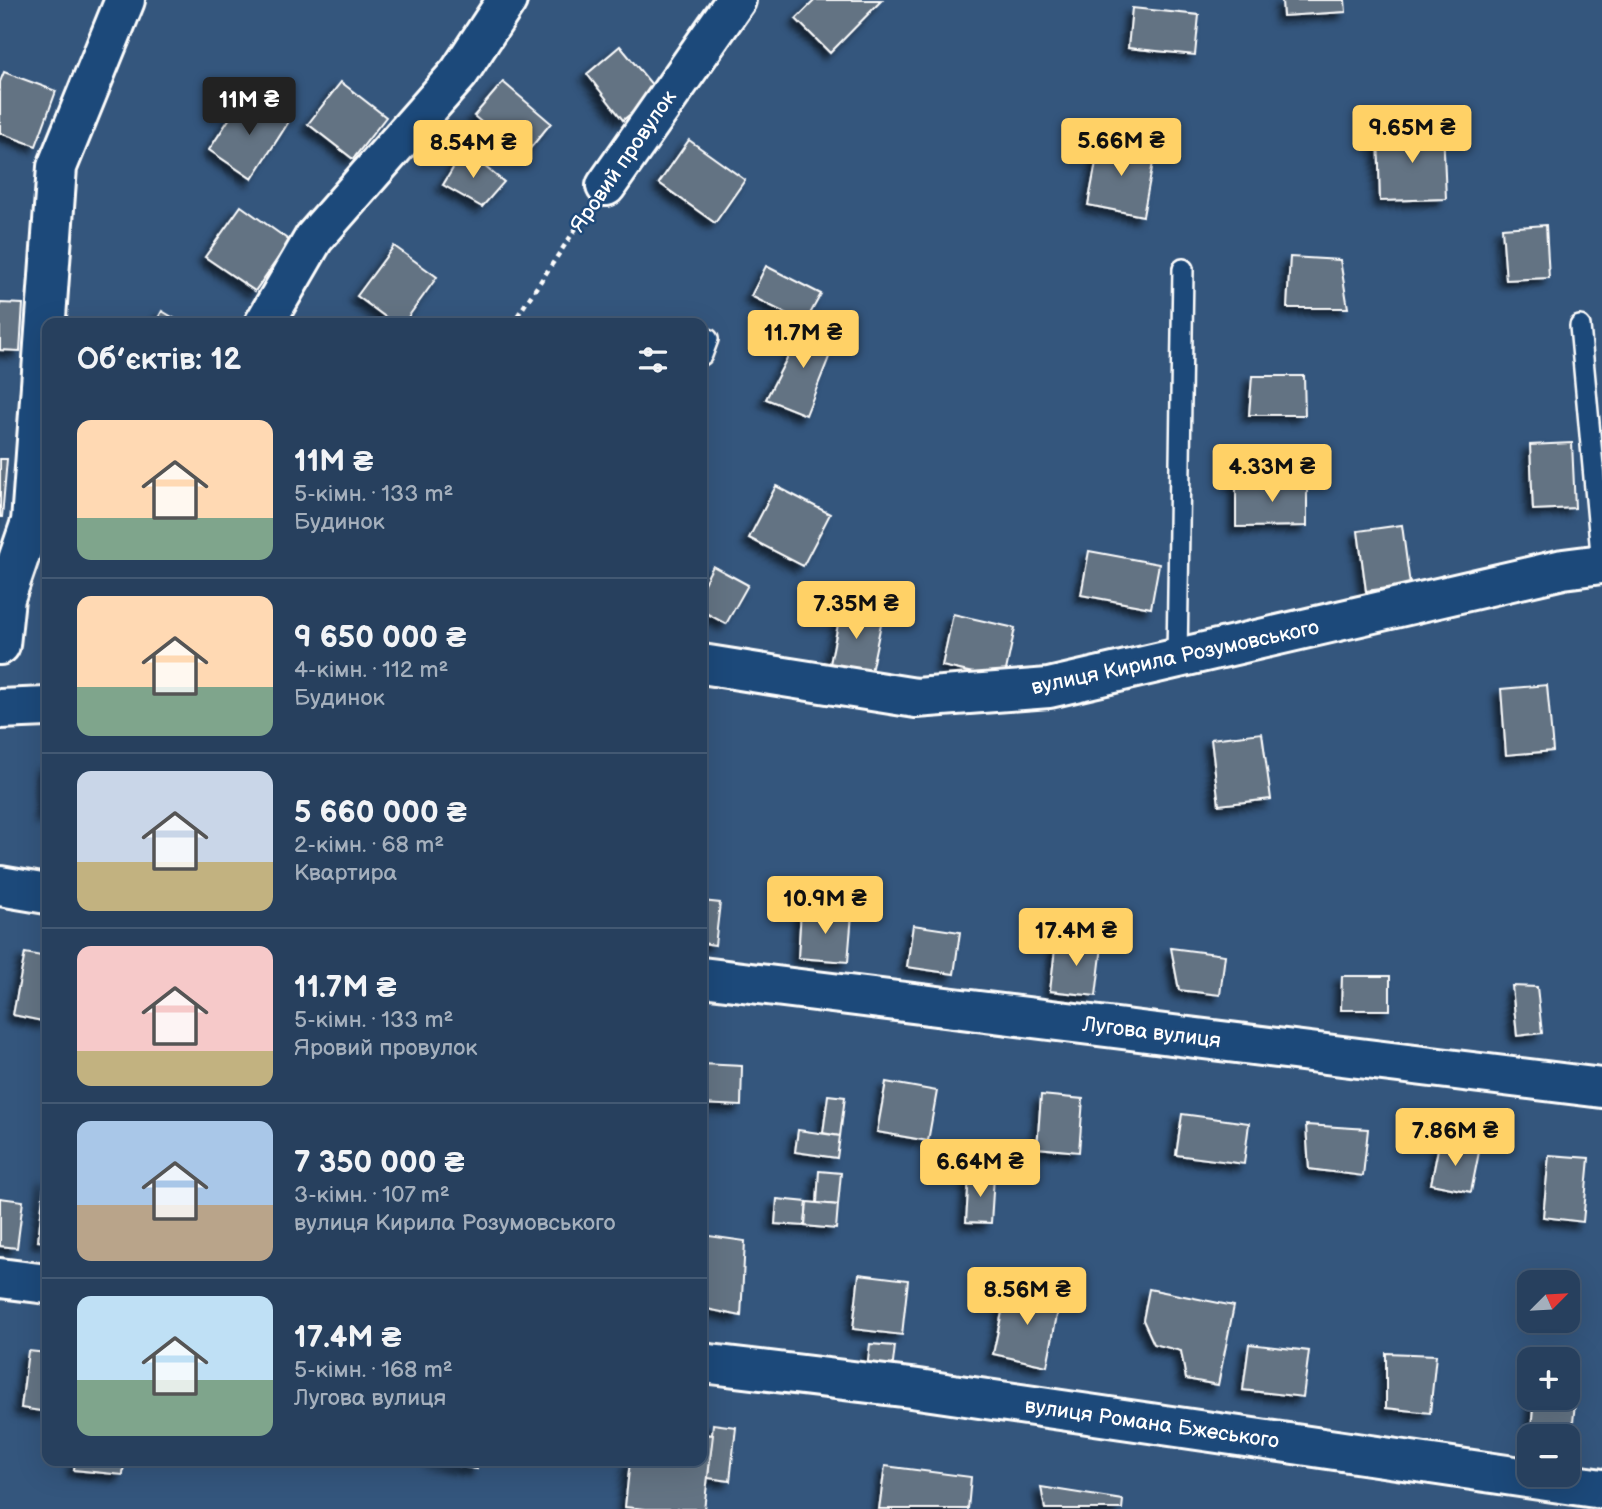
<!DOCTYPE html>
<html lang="uk">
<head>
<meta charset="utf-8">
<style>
  :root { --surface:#27405e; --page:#2f4764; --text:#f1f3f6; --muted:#a4afbc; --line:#435973; --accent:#ffd166 }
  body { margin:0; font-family:"Balsamiq Sans",sans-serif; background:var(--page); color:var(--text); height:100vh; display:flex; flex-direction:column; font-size:26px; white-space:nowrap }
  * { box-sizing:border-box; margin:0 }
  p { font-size:23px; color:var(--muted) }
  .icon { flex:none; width:38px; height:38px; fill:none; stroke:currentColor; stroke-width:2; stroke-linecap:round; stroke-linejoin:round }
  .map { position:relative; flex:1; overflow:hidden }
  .side { position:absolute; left:42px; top:318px; width:665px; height:1148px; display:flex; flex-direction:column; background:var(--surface); border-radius:14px; box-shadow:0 7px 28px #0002,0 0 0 2px var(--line) }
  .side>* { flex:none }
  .needle { width:46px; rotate:66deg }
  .buttons { position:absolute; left:1517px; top:1270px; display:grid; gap:14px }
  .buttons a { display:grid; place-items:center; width:63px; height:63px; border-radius:14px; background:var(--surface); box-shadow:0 7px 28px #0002,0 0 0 2px var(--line); font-size:35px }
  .price { position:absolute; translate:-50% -60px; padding:0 16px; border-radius:7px; background:var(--accent); color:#111; font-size:23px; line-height:46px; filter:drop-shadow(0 2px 4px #0008) }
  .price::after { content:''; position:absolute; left:50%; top:42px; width:21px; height:16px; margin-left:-10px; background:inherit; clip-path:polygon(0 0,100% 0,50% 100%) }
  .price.on { background:#222; color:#fff }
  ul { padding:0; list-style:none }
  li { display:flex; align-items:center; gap:21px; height:175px; padding:0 35px }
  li+li { border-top:2px solid var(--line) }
  li span { display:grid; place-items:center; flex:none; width:196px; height:140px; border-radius:14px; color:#555 }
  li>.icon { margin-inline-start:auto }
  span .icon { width:84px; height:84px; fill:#fffc; stroke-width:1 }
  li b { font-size:30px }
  h2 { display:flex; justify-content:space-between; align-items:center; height:84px; padding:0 35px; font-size:30px }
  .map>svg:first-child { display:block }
  .building { fill:#647383; stroke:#fff; stroke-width:2; filter:url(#shadow) }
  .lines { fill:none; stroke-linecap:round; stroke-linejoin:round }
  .lane-casing { stroke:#fff; stroke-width:24 }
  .street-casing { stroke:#fff; stroke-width:44 }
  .path { stroke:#fff; stroke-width:4.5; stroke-dasharray:5 5; stroke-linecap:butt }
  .lane { stroke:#1f4a7a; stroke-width:19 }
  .street { stroke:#1f4a7a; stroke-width:38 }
  .labels { text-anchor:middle; stroke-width:5; stroke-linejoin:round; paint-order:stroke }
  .street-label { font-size:21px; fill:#fff; stroke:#1f4a7a }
</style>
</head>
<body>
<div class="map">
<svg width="1602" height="1509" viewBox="0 0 1602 1509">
  <defs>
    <filter id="shadow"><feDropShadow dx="-6" dy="6" stdDeviation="3.5" flood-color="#0009"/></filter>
  </defs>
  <rect width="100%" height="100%" fill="#34567d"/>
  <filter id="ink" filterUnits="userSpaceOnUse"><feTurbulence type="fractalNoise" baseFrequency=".0143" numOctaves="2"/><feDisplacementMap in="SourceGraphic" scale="14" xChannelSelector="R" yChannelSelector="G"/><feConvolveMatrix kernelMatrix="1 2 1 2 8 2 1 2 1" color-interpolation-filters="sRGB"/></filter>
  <g filter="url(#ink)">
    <g class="building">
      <path d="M815,0H882L830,53L796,19Z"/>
      <path d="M1282,0H1345L1346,12L1283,16Z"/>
      <path d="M1132,8L1199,15L1195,55L1128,48Z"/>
      <path d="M620,46L658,92L623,120L587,74Z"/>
      <path d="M4,72L56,91L36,146L0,133V82Z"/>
      <path d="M341,82L386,117L353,159L308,124Z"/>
      <path d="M503,82L551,123L523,157L474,116Z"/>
      <path d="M245,95L288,123L252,179L209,150Z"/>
      <path d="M1443,128L1446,199L1380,201L1378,130Z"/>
      <path d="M689,140L745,180L715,223L659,183Z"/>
      <path d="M1100,141L1155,152L1143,216L1088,205Z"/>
      <path d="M464,150L504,182L482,207L443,185Z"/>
      <path d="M241,206L290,241L255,291L205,257Z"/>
      <path d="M1546,225L1549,278L1506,280L1502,228Z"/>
      <path d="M394,246L437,277L403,324H395L357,296Z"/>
      <path d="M1290,257L1340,260L1348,308H1287Z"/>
      <path d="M766,266L821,294L805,323L751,296Z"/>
      <path d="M0,303L23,304L20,351L0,350Z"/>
      <path d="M162,311L184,324H155Z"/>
      <path d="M805,323L837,337L806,415L766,399Z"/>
      <path d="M1252,376H1304L1305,415H1249Z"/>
      <path d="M1572,443L1575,508L1533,510L1530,445Z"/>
      <path d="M0,459H7L2,517H0Z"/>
      <path d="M1307,480V526L1236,527V481Z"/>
      <path d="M776,486L830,514L803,566L749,538Z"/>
      <path d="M1402,525L1410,585L1366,591L1358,531Z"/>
      <path d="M1089,551L1159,564L1151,608L1081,595Z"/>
      <path d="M713,566L748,585L726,624L702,611V587Z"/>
      <path d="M841,610L882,619L871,672L830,664Z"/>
      <path d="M953,614L1015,628L1004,680L942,666Z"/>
      <path d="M1547,685L1553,751L1506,755L1501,689Z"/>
      <path d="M1262,733L1271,799L1219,805L1211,739Z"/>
      <rect x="43" y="765" width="4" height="51"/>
      <path d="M702,901L720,903L715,945L702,943Z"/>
      <path d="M801,910L852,914L848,962L798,958Z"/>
      <path d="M913,925L960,932L954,974L907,967Z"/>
      <path d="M1056,941L1102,946L1096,996L1050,991Z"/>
      <path d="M1171,948L1225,955L1220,995L1179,990Z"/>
      <path d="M25,953L47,957V1022L13,1015Z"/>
      <path d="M1342,976H1390V1010H1341Z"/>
      <path d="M1512,986L1537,987L1542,1033L1517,1036Z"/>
      <path d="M702,1064L742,1066L741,1106L702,1104Z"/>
      <path d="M886,1082L937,1091L928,1141L877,1132Z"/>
      <path d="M828,1095L845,1097L840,1136L823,1133Z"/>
      <path d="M1041,1095L1083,1099L1079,1152L1037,1148Z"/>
      <path d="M1182,1114L1249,1123L1244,1164L1176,1155Z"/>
      <path d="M1306,1125L1368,1129L1363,1176L1309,1169Z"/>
      <path d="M798,1130L840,1136L837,1158L795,1152Z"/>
      <path d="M1439,1144L1479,1152L1471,1192L1431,1184Z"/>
      <path d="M1549,1155L1589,1158L1583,1222L1543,1217Z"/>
      <path d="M819,1171L841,1173L838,1205L817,1203Z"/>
      <path d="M969,1175L994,1176L991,1223L966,1222Z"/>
      <path d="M45,1178H47V1242L38,1241Z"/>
      <path d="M0,1198L23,1201L17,1248L0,1246Z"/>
      <path d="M777,1199L807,1202L805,1226L775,1224Z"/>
      <path d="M807,1202L838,1205L836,1229L805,1226Z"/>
      <path d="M702,1235L745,1241L741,1316L702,1308Z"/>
      <path d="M859,1274L908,1280L902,1335L853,1329Z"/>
      <path d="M1007,1289L1060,1300L1047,1366L993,1354Z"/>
      <path d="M1149,1289L1234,1306L1218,1385L1186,1379L1181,1351L1154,1344L1143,1320Z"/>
      <path d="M870,1344L895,1346L891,1380L866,1377Z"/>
      <path d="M1249,1344L1309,1351L1303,1397L1243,1390Z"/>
      <path d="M28,1351L47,1353V1412L21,1408Z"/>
      <path d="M1386,1353L1436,1355L1430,1413L1386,1408Z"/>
      <path d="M1568,1382H1577L1572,1433L1531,1429L1534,1398H1568Z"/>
      <path d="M713,1424L736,1427L730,1481L708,1478Z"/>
      <path d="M702,1434L713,1435L704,1509H646L625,1507L630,1461H702Z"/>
      <path d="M75,1461H124L123,1475L74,1470Z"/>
      <path d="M430,1461H478L477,1469Z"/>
      <path d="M885,1466L971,1477L968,1509H879Z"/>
      <path d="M1041,1487L1123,1500L1122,1509H1045Z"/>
    </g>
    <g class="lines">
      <defs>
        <g id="lane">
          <path d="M1580,326L1602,564"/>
          <path d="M702,355L708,339"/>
          <path d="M1177,658L1183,269"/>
        </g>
        <g id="street">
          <path d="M606,186L736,0"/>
          <path d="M264,324L314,238L459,73L507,0"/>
          <path d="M0,645L5,598L31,522L57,167L125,0"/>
          <path d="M702,664L916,698L1049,688L1563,569L1602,564"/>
          <path d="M0,709L47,707"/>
          <path d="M0,886L47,894"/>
          <path d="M702,977L1602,1088"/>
          <path d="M0,1278L47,1284"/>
          <path d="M702,1363L911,1388L1602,1489"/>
        </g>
      </defs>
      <use href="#lane" class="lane-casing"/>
      <use href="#street" class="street-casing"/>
      <path class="path" d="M512,324L585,215"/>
      <use href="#lane" class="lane"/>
      <use href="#street" class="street"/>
    </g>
  </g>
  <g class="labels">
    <g class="street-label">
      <text transform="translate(623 161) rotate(-55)" y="7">Яровий провулок</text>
      <text transform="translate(1175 657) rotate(-12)" y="7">вулиця Кирила Розумовського</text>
      <text transform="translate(1152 1032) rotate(7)" y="7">Лугова вулиця</text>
      <text transform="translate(1152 1423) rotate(8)" y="7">вулиця Романа Бжеського</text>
    </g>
  </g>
</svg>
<div class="buttons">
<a><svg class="needle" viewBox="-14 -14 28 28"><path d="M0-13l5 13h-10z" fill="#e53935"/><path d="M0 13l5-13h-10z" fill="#a4afbc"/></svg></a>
<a>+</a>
<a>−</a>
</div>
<b class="price on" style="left:249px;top:137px">11M ₴</b>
<b class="price" style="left:1412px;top:165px">9.65M ₴</b>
<b class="price" style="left:1121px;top:178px">5.66M ₴</b>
<b class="price" style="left:473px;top:180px">8.54M ₴</b>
<b class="price" style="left:803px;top:370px">11.7M ₴</b>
<b class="price" style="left:1272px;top:504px">4.33M ₴</b>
<b class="price" style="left:856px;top:641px">7.35M ₴</b>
<b class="price" style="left:825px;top:936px">10.9M ₴</b>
<b class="price" style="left:1076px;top:968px">17.4M ₴</b>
<b class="price" style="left:1455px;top:1168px">7.86M ₴</b>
<b class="price" style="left:980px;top:1199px">6.64M ₴</b>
<b class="price" style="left:1027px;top:1327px">8.56M ₴</b>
<section class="side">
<h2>Об’єктів: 12<svg class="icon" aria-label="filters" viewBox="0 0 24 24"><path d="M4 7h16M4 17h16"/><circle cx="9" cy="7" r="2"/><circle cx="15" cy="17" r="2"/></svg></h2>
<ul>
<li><span style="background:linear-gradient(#ffd9b3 70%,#7fa58c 0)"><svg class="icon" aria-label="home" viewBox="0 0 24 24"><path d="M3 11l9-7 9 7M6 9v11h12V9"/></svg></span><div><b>11M ₴</b><p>5-кімн. · 133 m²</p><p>Будинок</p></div></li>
<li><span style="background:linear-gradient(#ffd9b3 65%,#7fa58c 0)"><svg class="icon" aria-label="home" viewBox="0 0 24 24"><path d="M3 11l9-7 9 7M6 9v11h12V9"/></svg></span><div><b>9 650 000 ₴</b><p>4-кімн. · 112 m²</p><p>Будинок</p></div></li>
<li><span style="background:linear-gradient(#c9d6e8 65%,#c2b280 0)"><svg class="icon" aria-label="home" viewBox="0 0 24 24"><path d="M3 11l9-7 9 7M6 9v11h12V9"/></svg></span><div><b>5 660 000 ₴</b><p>2-кімн. · 68 m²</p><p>Квартира</p></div></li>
<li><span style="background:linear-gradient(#f6c9c9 75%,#c2b280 0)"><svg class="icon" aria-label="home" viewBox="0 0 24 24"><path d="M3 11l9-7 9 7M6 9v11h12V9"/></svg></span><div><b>11.7M ₴</b><p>5-кімн. · 133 m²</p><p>Яровий провулок</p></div></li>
<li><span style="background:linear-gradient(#a9c7e8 60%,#b9a48a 0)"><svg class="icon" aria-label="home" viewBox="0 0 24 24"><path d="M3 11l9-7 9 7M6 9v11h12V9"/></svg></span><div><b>7 350 000 ₴</b><p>3-кімн. · 107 m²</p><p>вулиця Кирила Розумовського</p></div></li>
<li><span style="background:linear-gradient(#bfe0f5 60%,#7fa58c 0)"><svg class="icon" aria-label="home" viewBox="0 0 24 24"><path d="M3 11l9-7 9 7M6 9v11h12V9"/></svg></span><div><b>17.4M ₴</b><p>5-кімн. · 168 m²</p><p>Лугова вулиця</p></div></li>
</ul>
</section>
</div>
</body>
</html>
